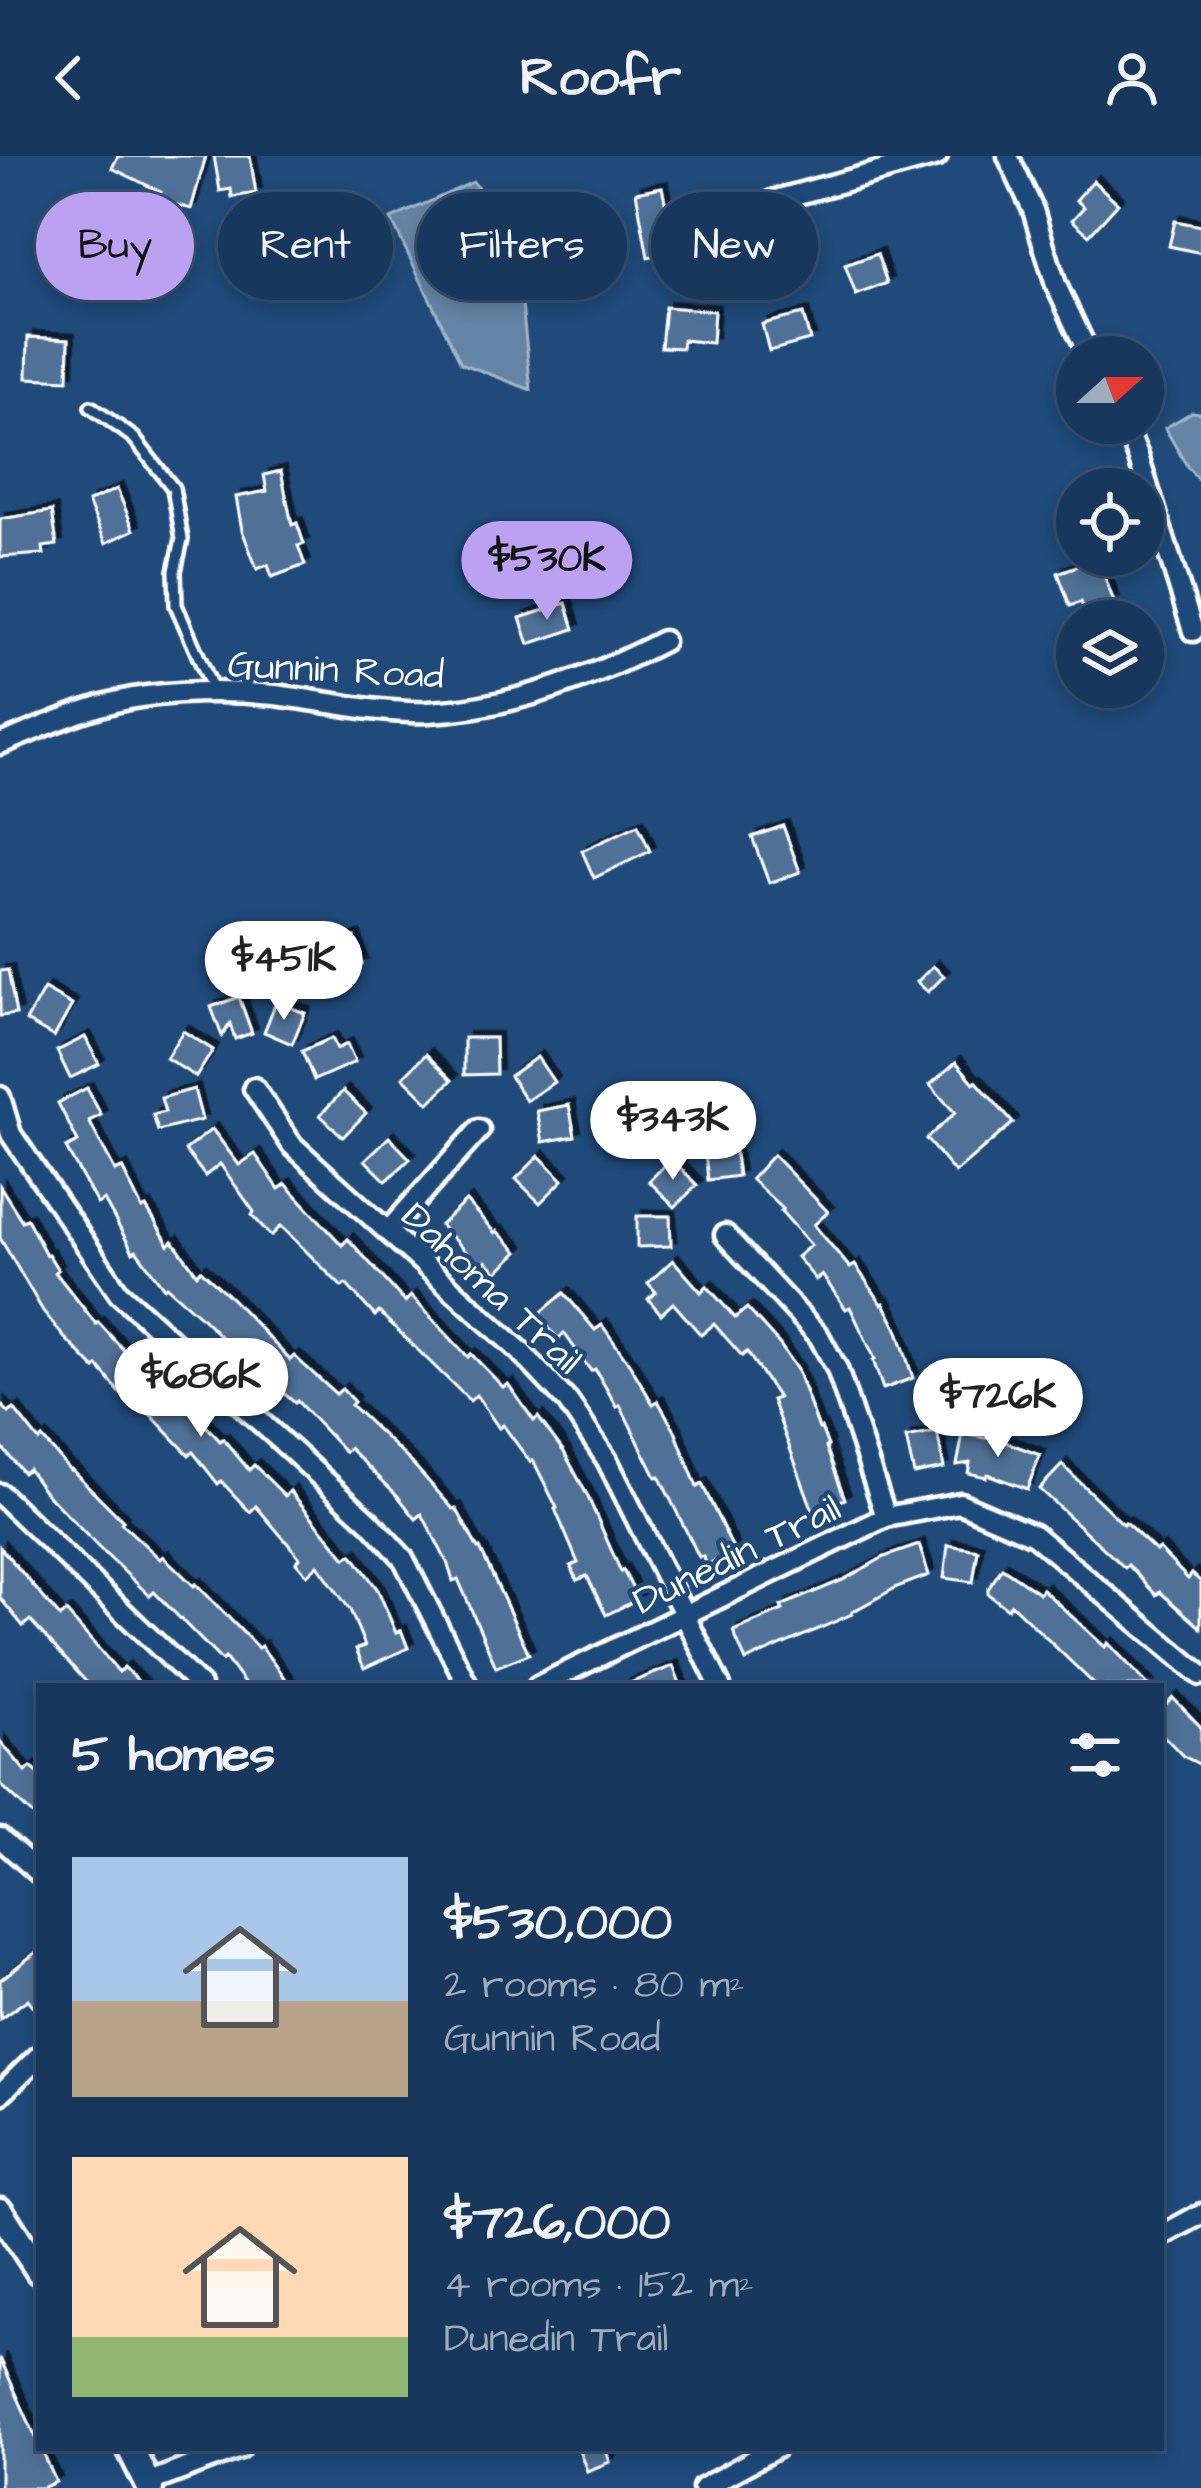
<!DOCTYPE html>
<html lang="en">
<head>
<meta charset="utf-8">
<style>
  :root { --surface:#17385c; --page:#203f62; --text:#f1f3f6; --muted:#9eacbb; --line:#365272; --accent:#bca0f2 }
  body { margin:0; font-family:"Architects Daughter",sans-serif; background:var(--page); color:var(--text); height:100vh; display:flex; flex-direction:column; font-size:45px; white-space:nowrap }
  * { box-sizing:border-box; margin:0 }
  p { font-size:39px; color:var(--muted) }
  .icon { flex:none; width:66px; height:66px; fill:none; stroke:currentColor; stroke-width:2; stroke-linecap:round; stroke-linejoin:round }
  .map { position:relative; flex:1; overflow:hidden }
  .drawer { position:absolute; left:36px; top:1527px; width:1128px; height:768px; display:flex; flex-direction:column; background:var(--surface); border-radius:0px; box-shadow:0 6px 18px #0003,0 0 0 3px var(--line) }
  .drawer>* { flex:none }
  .top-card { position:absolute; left:36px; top:36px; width:1131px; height:108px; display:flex; gap:24px }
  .needle { width:78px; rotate:69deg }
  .tools { position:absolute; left:1056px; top:180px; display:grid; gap:24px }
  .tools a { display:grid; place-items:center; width:108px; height:108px; border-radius:50%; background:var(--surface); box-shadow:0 6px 18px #0003,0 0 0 3px var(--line); font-size:60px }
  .price { position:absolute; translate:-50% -102px; padding:0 27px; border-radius:42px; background:#fff; color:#222; font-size:39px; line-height:78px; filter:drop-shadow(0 3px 6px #0008) }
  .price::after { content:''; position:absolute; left:50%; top:72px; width:36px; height:27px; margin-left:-18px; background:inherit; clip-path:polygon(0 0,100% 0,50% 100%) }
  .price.current { background:var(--accent); color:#111 }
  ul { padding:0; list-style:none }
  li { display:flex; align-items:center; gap:36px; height:300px; padding:0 36px }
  li span { display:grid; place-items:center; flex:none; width:336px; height:240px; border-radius:0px; color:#555 }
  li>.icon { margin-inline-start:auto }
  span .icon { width:144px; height:144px; fill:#fffc; stroke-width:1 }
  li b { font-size:51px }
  h2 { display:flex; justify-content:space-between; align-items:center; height:144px; padding:0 36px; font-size:51px }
  .pill { padding:0 42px; border-radius:54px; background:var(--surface); box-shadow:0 6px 18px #0003,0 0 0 3px var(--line); font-size:42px; line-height:108px }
  .pill.current { background:var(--accent); color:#111 }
  header { display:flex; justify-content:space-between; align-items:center; height:156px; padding:0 36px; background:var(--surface); font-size:54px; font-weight:800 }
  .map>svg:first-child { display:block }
  .water { fill:#6583a4; stroke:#a3b5c8; stroke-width:3 }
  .building { fill:#507197; stroke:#fff; stroke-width:3; filter:url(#shadow) }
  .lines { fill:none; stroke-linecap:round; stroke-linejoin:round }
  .lane-casing { stroke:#fff; stroke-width:18 }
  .street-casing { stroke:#fff; stroke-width:27 }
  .secondary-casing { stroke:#fff; stroke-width:33 }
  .lane { stroke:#1f4a7a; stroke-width:9 }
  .street { stroke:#1f4a7a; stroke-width:18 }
  .secondary { stroke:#1f4a7a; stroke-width:24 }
  .labels { text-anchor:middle; stroke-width:9; stroke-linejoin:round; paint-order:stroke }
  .street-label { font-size:39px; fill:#fff; stroke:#1f4a7a }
</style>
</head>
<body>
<header><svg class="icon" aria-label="back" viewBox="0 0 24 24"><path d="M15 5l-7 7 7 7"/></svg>Roofr<svg class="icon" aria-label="person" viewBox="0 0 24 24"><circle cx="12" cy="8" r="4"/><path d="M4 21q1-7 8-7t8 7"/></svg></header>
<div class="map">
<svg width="1201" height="2332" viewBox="0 0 1201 2332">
  <defs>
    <filter id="shadow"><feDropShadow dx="5.5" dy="-5.5" stdDeviation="0" flood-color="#0009"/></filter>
  </defs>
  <rect width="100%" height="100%" fill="#1f4a7a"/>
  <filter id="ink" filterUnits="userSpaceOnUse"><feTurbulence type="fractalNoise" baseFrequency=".00833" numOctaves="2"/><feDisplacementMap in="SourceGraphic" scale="24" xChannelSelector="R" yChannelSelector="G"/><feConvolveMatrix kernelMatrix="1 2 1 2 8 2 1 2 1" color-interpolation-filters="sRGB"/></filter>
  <g filter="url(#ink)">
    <g class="water">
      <path d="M473,26L515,81L531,234L461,207L391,63Z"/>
      <path d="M1192,256L1201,257V327L1188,312L1165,272Z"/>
    </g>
    <g class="building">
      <path d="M118,0H206L191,53L159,44L161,36L112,12Z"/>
      <path d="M214,0H250L256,37L232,41L231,33L220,35Z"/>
      <path d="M1093,25L1118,47L1089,79L1072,64L1084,51L1076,44Z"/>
      <path d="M662,31L676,96L648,101L636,36Z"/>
      <path d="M1175,65L1201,70V97L1169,90Z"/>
      <path d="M877,98L887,127L856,139L845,109Z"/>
      <path d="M665,151L714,155L712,187L683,184L682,192L661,191Z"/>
      <path d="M803,158L810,184L769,195L762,168Z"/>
      <path d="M28,181L69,183L68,224L27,222Z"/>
      <path d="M281,315L292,369L297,367L304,388L298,390L305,409L272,421L268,409L257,413L242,374L236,341L267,335L264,319Z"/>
      <path d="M117,333L134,374L106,387L88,346Z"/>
      <path d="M52,355L57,389L43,391L44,398L0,401V363Z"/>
      <path d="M1091,405L1095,414L1101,411L1114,446L1085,457L1081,446L1070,450L1058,417Z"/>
      <path d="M566,447L574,473L529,488L520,462Z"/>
      <path d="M638,669L650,695L594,722L582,695Z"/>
      <path d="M783,670L800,716L769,727L752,681Z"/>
      <path d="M355,781L362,808L326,818L319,790Z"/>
      <path d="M933,810L944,820L928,836L917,826Z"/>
      <path d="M8,814L16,858L0,860V815Z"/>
      <path d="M44,833L72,849L54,881L26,865Z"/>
      <path d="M239,841L252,877L235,883L230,868L222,880L211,851Z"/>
      <path d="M276,846L305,857L292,888L264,876Z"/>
      <path d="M183,875L213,894L196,921L166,902Z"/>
      <path d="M85,881L99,908L70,922L57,895Z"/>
      <path d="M332,882L337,893L347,888L355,906L314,924L302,895Z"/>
      <path d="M464,882H495L496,918L464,919Z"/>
      <path d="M426,898L452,924L429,947L403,921Z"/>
      <path d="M537,901L554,926L526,945L510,920Z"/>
      <path d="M956,906L974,927L976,925L1013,967L955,1017L926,983L955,957L930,929Z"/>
      <path d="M87,932L101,959L89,965L115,1015L122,1012L142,1053L146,1051L169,1089L173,1085L197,1118L201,1114L232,1143L290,1204L294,1200L336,1238L342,1233L354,1246L351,1249L412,1307L453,1353L456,1352L478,1393L480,1392L529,1498L496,1511L458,1423L453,1425L447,1406L422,1358L416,1363L397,1339L349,1292L345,1296L297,1245L295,1247L261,1218L259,1219L201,1161L166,1130L164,1132L136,1094L133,1096L104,1044L97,1048L66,992L78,986L58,947Z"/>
      <path d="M194,933L202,964L158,975L153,959L165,956L161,942Z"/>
      <path d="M343,935L366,957L343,981L320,959Z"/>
      <path d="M569,949L575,980L543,986L537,955Z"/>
      <path d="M212,973L239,1009L255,998L279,1033L286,1028L342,1089L348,1083L405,1146L411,1140L468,1201L471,1198L503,1231L508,1228L534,1265L538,1261L564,1296L587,1339L621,1416L623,1414L638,1443L606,1459L587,1420L577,1424L571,1410L578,1407L555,1353L557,1352L533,1304L530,1306L503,1269L499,1272L476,1239L470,1245L379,1156L375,1160L346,1128L342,1131L281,1070L271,1080L252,1059L254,1056L220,1008L205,1020L185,994Z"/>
      <path d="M389,981L410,1003L386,1025L365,1004Z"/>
      <path d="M733,984L738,1020L708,1024L704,987Z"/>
      <path d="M773,999L828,1056L814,1069L850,1112L855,1109L882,1148L884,1147L898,1175L913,1222L883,1233L873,1204L875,1203L850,1151L846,1153L822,1119L816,1124L797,1101L811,1089L781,1055L783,1053L751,1023Z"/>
      <path d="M539,1000L563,1024L540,1047L516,1023Z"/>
      <path d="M671,1003L697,1029L675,1051L649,1025Z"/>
      <path d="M0,1030L22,1065L27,1063L46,1099L48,1098L58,1114L55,1116L96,1168L98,1166L128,1199L132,1196L157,1228L163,1223L220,1285L223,1283L249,1314L254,1309L285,1340L290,1335L346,1402L352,1398L378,1434L396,1477L401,1474L408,1492L364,1512L356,1493L365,1490L350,1454L318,1409L307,1419L296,1406L300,1402L256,1350L250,1356L221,1325L218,1328L193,1296L189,1299L130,1237L124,1242L98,1210L95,1213L63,1180L43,1155L0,1082Z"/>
      <path d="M466,1045L495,1077L497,1075L518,1096L497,1116L486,1105L480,1111L440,1069Z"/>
      <path d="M637,1060H670L671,1090L637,1091Z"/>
      <path d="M673,1104L701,1136L707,1130L735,1162L747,1152L780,1189L797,1214L819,1273L821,1272L828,1290L826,1291L845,1343L813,1355L772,1244L778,1242L747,1196L742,1200L714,1168L701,1179L673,1147L661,1158L648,1143L656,1136L648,1127Z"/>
      <path d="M564,1137L595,1174L602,1169L630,1209L653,1248L658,1245L675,1275L697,1331L702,1328L735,1397L707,1409L703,1400L699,1401L659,1320L656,1321L620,1249L617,1251L595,1213L591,1215L564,1177L558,1183L538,1159Z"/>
      <path d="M0,1247L9,1257L14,1253L39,1285L42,1282L70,1314L71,1313L123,1365L121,1367L160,1403L163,1400L194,1430L196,1428L258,1492L261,1490L290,1530H246L225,1502L222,1505L154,1436L150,1440L98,1391L45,1336L28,1313L23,1317L0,1289Z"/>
      <path d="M937,1276L944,1312L914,1318L906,1282Z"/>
      <path d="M963,1278L1003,1285L1040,1299L1027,1333L987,1318L986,1321L968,1317L970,1307L957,1309Z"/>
      <path d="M1062,1309L1123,1368L1125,1366L1156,1395L1159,1393L1188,1423L1192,1418L1201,1426V1472L1160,1436L1156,1439L1128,1409L1125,1412L1039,1333Z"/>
      <path d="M919,1389L929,1419L897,1431L852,1456V1458L746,1505L733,1475L783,1454L781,1450L843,1424L884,1401Z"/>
      <path d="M948,1389L978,1394L973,1426L944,1422Z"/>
      <path d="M0,1391L60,1461L66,1456L119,1516L124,1511L143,1530H90L30,1464L23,1470L0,1442Z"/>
      <path d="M1002,1412L1039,1437L1042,1433L1105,1491L1108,1487L1149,1530H1096L1011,1448L1008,1453L988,1438V1433Z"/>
      <path d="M673,1510L681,1530H626L625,1529Z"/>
      <path d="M1173,1542L1201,1571V1609L1183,1600L1161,1577V1554Z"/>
      <path d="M0,1585L26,1616L31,1611L39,1618V1665L0,1628Z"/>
      <path d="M39,1794V1858L28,1843L0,1863V1824Z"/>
      <path d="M0,2202L56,2326L42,2332H0Z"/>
      <path d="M578,2292H605L610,2306L587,2315Z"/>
    </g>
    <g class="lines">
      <defs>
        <path id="lane" d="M91,251L134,282L173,332L182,383L175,415L176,449L214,536"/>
        <g id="street">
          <path d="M1008,0L1033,54L1056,129L1090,201"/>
          <path d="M772,45L937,0"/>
          <path d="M1124,267L1138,300L1193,475"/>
          <path d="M0,588C48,569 96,546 147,540C189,535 233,535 275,539C326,545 378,558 429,556C512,552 590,523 663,485"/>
          <path d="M254,932L292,989L519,1194L568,1246L607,1304L720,1530"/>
          <path d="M0,941L11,978L119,1137L370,1366L403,1402L468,1530"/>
          <path d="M388,1075L479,974"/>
          <path d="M725,1079L819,1180L837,1213L886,1361"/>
          <path d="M0,1338L200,1530"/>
          <path d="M538,1530L886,1361L960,1347L1034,1379L1201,1519"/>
          <path d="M0,1682L39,1717"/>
          <path d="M0,1938L39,1900"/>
          <path d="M1161,2080L1201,2058"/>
          <path d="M147,2327L240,2292"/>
          <path d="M703,2332L776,2292"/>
        </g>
        <g id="secondary">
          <path d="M0,2055L39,2115"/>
          <path d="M130,2292L150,2332"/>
        </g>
      </defs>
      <use href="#lane" class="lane-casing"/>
      <use href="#street" class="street-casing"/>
      <use href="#secondary" class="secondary-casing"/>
      <use href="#lane" class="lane"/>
      <use href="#street" class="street"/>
      <use href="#secondary" class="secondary"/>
    </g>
  </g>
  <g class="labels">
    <g class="street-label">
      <text transform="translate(336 512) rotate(3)" y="14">Gunnin Road</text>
      <text transform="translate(493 1131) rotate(43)" y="14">Dahoma Trail</text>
      <text transform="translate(736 1397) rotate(-26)" y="14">Dunedin Trail</text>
    </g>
  </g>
</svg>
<div class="tools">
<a><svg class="needle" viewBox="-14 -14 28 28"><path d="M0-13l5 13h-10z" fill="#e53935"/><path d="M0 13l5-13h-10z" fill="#9eacbb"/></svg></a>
<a><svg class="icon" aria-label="locate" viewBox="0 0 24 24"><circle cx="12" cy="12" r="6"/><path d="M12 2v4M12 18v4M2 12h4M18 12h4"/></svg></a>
<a><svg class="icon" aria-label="layers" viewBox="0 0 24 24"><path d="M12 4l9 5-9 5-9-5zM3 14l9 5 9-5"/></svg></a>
</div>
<b class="price current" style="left:547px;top:467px">$530K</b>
<b class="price" style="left:284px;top:867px">$451K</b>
<b class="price" style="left:673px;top:1027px">$343K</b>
<b class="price" style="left:201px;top:1284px">$686K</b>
<b class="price" style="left:998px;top:1304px">$726K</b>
<div class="top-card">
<a class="pill current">Buy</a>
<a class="pill">Rent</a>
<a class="pill">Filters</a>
<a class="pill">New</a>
</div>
<section class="drawer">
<h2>5 homes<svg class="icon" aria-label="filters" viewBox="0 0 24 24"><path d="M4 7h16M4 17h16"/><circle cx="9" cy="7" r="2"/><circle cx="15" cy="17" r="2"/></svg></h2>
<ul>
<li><span style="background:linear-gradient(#a9c7e8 60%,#b9a48a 0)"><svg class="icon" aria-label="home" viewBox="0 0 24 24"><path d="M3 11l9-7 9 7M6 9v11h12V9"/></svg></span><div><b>$530,000</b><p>2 rooms · 80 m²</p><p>Gunnin Road</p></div></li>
<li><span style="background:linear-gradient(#ffd9b3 75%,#8fb573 0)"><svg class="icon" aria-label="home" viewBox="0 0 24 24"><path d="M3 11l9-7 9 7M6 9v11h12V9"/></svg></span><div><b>$726,000</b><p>4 rooms · 152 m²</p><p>Dunedin Trail</p></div></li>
</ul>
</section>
</div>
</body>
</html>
